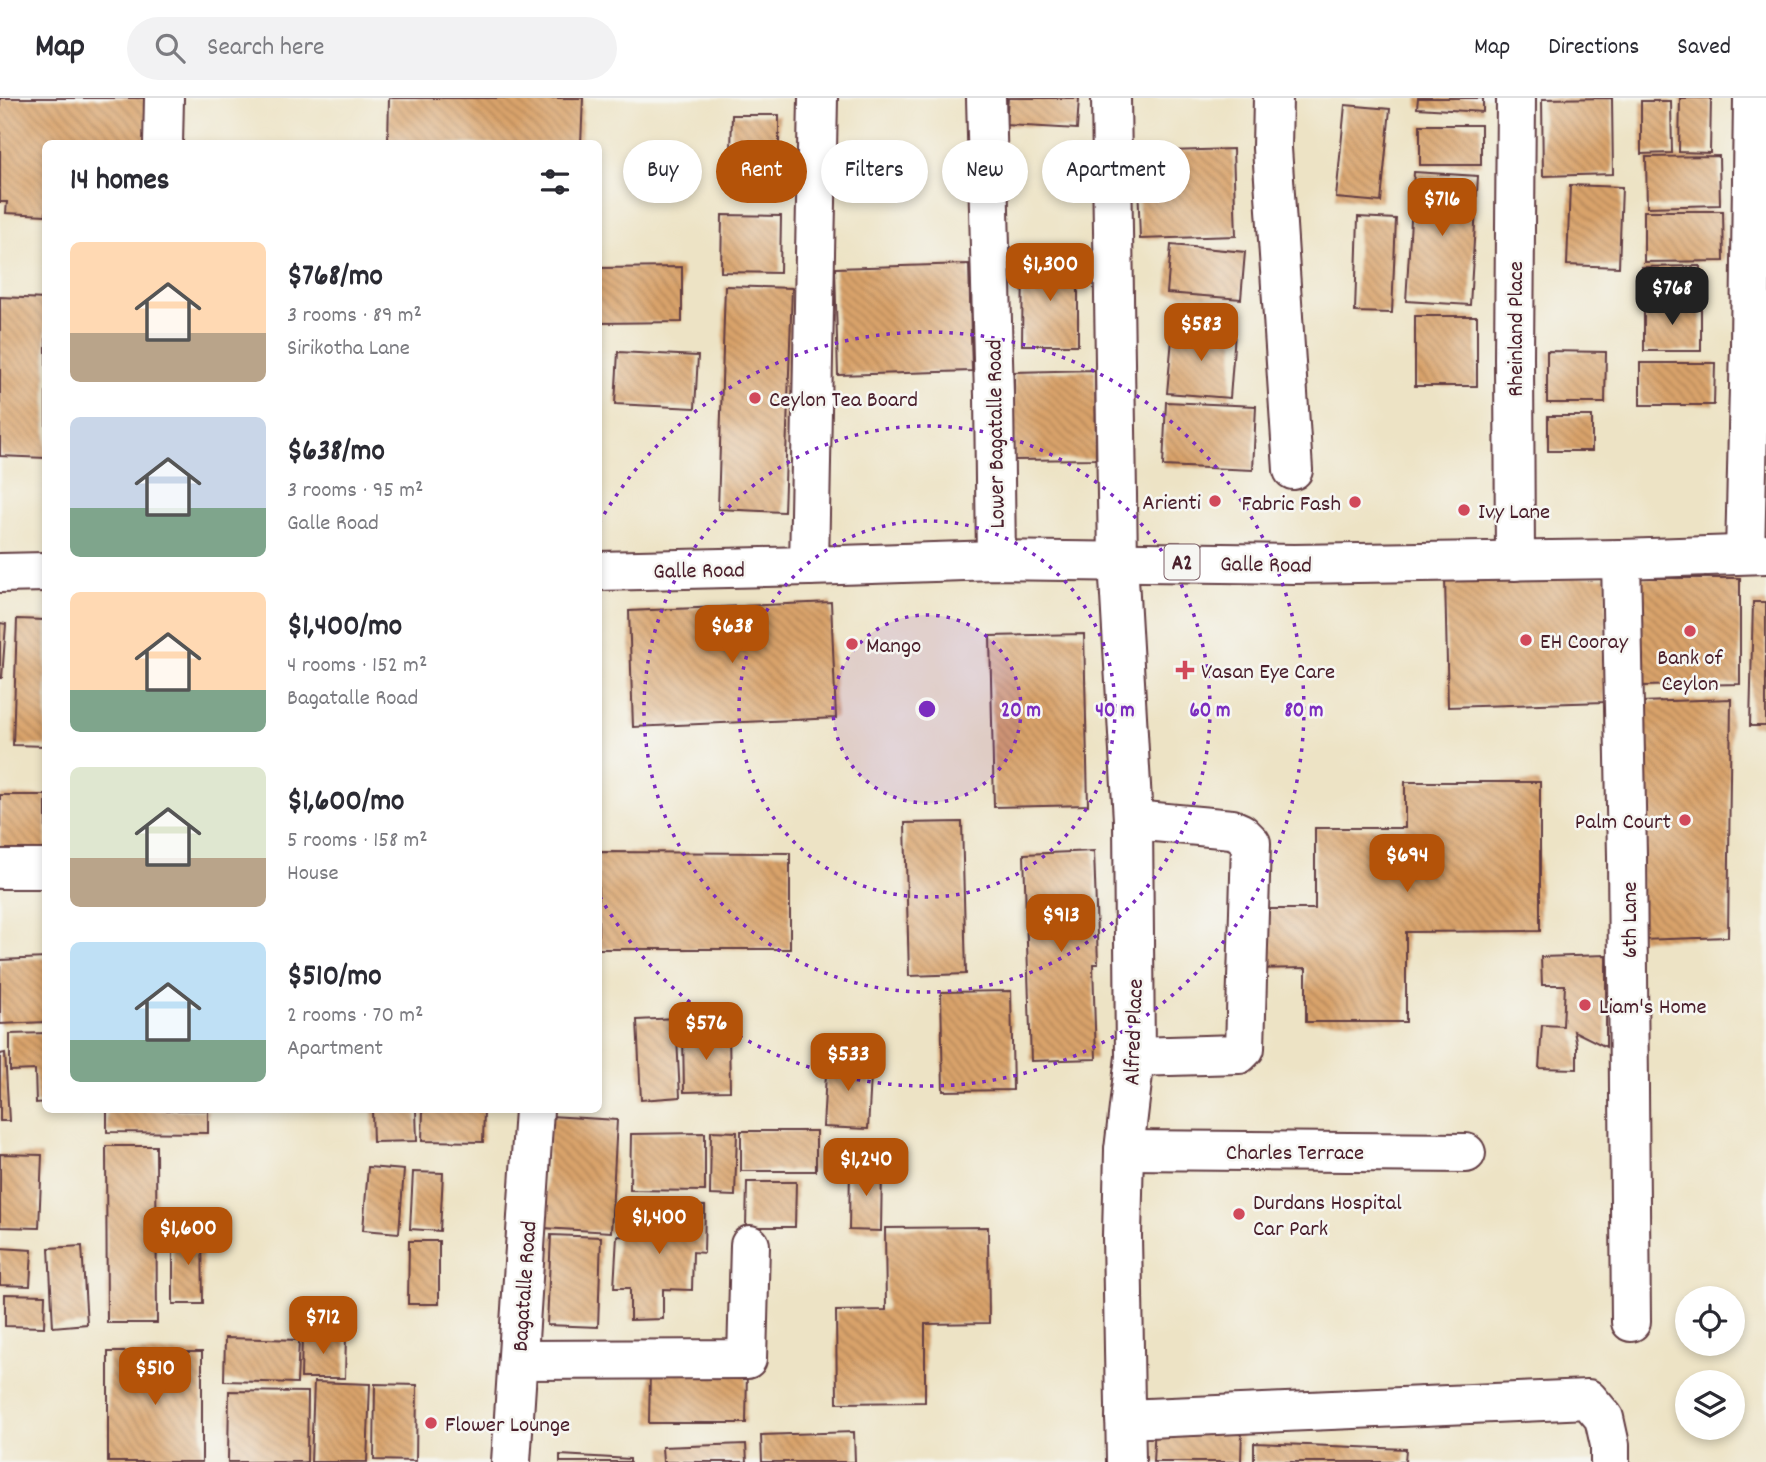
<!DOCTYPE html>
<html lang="en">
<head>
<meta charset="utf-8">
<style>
  :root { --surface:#fff; --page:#f2f2f3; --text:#2b2b33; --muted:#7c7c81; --line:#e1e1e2; --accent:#b45309 }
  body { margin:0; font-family:Dekko,sans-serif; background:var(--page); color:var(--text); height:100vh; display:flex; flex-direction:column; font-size:26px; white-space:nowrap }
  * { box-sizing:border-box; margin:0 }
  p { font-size:23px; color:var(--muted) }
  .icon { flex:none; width:38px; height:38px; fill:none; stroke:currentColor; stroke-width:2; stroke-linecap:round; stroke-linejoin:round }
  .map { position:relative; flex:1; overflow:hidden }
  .details { position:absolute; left:42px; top:42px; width:560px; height:973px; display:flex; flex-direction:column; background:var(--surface); border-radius:10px; box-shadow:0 4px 10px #0003 }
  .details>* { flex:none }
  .hud { position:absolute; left:623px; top:42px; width:665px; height:63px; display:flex; gap:14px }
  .buttons { position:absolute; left:1675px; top:1188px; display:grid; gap:14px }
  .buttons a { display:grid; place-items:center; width:70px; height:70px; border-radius:50%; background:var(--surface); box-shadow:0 4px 10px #0003; font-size:35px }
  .price { position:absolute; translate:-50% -60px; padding:0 16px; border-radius:14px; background:var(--accent); color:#fff; font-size:23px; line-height:46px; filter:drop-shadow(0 2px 4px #0008) }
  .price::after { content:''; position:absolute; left:50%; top:42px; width:21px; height:16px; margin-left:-10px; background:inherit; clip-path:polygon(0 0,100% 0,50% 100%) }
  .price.current { background:#222; color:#fff }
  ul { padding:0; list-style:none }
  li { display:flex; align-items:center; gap:21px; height:175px; padding:0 28px }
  li span { display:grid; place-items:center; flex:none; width:196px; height:140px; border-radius:10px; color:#555 }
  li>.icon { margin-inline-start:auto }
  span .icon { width:84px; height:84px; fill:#fffc; stroke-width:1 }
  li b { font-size:30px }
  h2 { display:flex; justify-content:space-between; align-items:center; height:84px; padding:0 28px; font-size:30px }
  .pill { padding:0 24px; border-radius:32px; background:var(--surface); box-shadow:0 4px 10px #0003; font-size:24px; line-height:63px }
  .pill.current { background:var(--accent); color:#fff }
  header { display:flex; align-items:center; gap:42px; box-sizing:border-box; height:98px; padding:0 35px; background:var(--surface); border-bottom:2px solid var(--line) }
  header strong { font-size:33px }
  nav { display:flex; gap:38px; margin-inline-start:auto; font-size:24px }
  .search { width:490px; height:63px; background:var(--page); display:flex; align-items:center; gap:18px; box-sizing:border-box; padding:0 24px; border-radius:38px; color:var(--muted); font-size:26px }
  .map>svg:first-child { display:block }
  .building { fill:url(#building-back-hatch) }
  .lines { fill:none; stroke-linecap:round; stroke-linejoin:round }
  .minor-casing { stroke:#623c42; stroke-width:42 }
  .major-casing { stroke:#623c42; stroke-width:42 }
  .highway-casing { stroke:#623c42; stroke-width:42 }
  .minor { stroke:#fff; stroke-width:38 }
  .major { stroke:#fff; stroke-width:38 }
  .highway { stroke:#fff; stroke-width:38 }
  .ring { fill:none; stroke:#7b2cbf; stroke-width:3.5; stroke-dasharray:3.5 7 }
  .poi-dot { fill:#d1495b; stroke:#f6f6f2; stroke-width:2.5 }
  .labels { text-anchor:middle; stroke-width:5; stroke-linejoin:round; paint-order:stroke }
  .shield { fill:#f6f6f2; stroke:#7e6067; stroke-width:2 }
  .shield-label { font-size:21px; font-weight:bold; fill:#4a1f2b }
  .street-label { font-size:23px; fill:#4a1f2b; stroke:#f6f6f2 }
  .poi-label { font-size:23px; fill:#4a1f2b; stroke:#f6f6f2; text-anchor:start }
  .centre { fill:#7b2cbf; stroke:#f6f6f2; stroke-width:3.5 }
  .ring-label { font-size:21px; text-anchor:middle; font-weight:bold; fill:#7b2cbf; stroke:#f6f6f2; stroke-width:5; stroke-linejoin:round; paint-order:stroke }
</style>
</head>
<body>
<header>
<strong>Map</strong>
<div class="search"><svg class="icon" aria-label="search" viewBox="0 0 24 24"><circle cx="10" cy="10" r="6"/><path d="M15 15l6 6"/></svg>Search here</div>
<nav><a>Map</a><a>Directions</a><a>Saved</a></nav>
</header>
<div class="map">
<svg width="1766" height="1364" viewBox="0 0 1766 1364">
  <defs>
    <pattern id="building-back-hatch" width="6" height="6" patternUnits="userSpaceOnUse" patternTransform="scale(1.75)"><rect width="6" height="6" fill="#d9a36b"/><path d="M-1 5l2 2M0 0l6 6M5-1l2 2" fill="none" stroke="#b28458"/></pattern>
  </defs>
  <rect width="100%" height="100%" fill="#f6f6f2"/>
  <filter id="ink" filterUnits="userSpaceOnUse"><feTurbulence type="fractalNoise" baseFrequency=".0143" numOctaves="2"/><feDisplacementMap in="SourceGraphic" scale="14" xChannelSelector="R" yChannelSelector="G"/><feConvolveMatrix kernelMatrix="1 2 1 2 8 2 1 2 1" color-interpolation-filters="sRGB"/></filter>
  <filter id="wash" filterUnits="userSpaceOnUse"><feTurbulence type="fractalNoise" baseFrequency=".00686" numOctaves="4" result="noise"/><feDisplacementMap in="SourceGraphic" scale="28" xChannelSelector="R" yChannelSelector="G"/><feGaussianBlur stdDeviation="1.57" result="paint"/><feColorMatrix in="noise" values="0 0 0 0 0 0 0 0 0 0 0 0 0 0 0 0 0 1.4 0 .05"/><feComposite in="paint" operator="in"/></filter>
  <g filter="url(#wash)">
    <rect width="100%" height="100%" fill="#ede3c5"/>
    <g id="blocks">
      <g class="building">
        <path d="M0,0H148L145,46H46V117L6,115L7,104H0Z"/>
        <path d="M389,0H583L581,46H388Z"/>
        <path d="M1008,0H1079L1077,31L1006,27Z"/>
        <path d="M1418,0H1483V14L1417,10Z"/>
        <path d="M1612,0L1613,76L1543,78L1542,1Z"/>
        <path d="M1680,0H1711L1710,55L1679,54Z"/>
        <path d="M1641,3H1671L1672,55L1641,56Z"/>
        <path d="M1345,7L1390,11L1381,104L1336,100Z"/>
        <path d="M732,17H779V53H731Z"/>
        <rect x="1420" y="27" width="61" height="40"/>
        <path d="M1233,51L1236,138L1140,141L1137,54Z"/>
        <path d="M1719,58L1720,107L1647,109L1646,59Z"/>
        <path d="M1414,74L1478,78L1470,207L1406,203Z"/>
        <path d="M1570,87L1622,89L1619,169L1567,167Z"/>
        <path d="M1644,113H1723L1724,163L1644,164Z"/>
        <path d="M722,117L781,118L780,175L721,174Z"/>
        <path d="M1358,119L1396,121L1392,215L1355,214Z"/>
        <path d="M1171,147L1245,154L1241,201L1167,195Z"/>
        <path d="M1023,163H1078V247H1022Z"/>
        <path d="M969,166L972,273L838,277L835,170Z"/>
        <path d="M1700,168L1701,197L1642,198V169Z"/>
        <path d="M682,169V224L598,225V170Z"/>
        <path d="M725,188L792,190L784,414L718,411Z"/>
        <path d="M0,199L46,201V360L0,358Z"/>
        <rect x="1644" y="204" width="57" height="49"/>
        <rect x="1415" y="218" width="62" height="70"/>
        <path d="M1173,230L1235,235L1230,300L1167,295Z"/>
        <path d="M1547,253L1606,254L1605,305H1547Z"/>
        <path d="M618,254L698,258L695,310L615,306Z"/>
        <path d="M1640,265H1715L1714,307H1640Z"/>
        <path d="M1095,272L1096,361L1014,362V274Z"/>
        <path d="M1166,304L1256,308L1253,372L1163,368Z"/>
        <rect x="1548" y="318" width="44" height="35"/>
        <path d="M1607,479L1605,604L1448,609L1445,480Z"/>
        <path d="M1640,480H1740V586L1641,588Z"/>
        <path d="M831,504L836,620L633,629L629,513Z"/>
        <path d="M1753,504H1766V628H1750Z"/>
        <path d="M17,521L46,522V648L13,647Z"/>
        <path d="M0,525L6,526L2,580H0Z"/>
        <path d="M1084,536L1088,707L994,709L990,538Z"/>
        <path d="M1731,601L1728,839L1640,842V604Z"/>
        <path d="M1405,684H1540V833L1406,834V924H1306V870L1254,871L1255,811H1315V730H1405Z"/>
        <rect x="0" y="697" width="46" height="61"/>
        <path d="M962,724L966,876L909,878L905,725Z"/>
        <path d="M1094,753L1098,866H1093L1096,961L1031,963L1024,756Z"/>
        <path d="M598,754L790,755V851H598Z"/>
        <path d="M1606,857V949L1574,933L1577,948V971L1539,970L1542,927L1563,928L1565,887H1542L1541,859Z"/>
        <path d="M46,860V924L0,926V862Z"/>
        <path d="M1011,893L1013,992L943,993L941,894Z"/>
        <path d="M676,920L680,999L641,1002L637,922Z"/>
        <path d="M729,933L730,993L684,994L683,934Z"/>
        <path d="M46,935V1004L36,1005L35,972L10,973V936Z"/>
        <path d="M5,955L9,1023H0V956Z"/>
        <path d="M827,958L872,960L868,1031L823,1029Z"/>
        <path d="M107,1012H208V1035L107,1034Z"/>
        <path d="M372,1012H416L417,1043L373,1044Z"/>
        <path d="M423,1012H484L483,1044L422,1043Z"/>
        <path d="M550,1018L617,1022L611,1134L543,1130Z"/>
        <path d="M711,1033L737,1034L735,1098L710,1097Z"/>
        <rect x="741" y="1033" width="75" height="40"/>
        <path d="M705,1035V1093L630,1092L631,1036Z"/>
        <path d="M106,1048H156L157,1225H107Z"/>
        <path d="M0,1056L42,1057L39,1130L0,1129Z"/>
        <path d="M850,1067L882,1068L881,1133L849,1132Z"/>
        <path d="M368,1069L404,1072L399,1135L363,1132Z"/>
        <path d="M413,1074L443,1075L440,1133L410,1131Z"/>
        <path d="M747,1084H796L795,1129H746Z"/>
        <path d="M636,1106L705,1108L704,1155L693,1154L692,1192L663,1191V1221L630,1222V1190H614L617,1138L635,1139Z"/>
        <path d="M988,1129L989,1225L925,1226V1304L837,1305L836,1213L886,1212L885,1130Z"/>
        <path d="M173,1132H202L203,1206H173Z"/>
        <path d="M551,1137L601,1139L598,1229L547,1227Z"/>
        <path d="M409,1143H439V1206H408Z"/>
        <path d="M82,1148L87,1226L53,1229L49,1150Z"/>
        <path d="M0,1150L32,1152L30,1188L0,1187Z"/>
        <path d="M5,1196L45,1197L44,1229L5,1228Z"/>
        <path d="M302,1236L346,1237L345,1280H301Z"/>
        <path d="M225,1240L299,1242L297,1285L224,1283Z"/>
        <rect x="108" y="1254" width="94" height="110"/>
        <path d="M747,1272L746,1325H649L650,1273Z"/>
        <path d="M314,1284L370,1286L367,1364H311Z"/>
        <path d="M375,1286L417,1287L416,1363L374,1362Z"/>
        <path d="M229,1293L308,1294L307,1364H228Z"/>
        <path d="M1155,1326L1242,1329L1241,1364H1153Z"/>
        <path d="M854,1334L855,1364H762L761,1337Z"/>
        <path d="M1254,1345L1406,1351L1405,1364H1254Z"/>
        <path d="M746,1346L747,1364H663L662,1349Z"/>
        <path d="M560,1357L630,1361V1364H560Z"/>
      </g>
    </g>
  </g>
  <g filter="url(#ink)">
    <use href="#blocks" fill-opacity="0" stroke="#623c42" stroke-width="2"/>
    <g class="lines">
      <defs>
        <g id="minor">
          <path d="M986,0L994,298L996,462"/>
          <path d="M1111,0L1118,463"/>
          <path d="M1273,0L1272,50L1293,372"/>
          <path d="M163,46L164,0"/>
          <path d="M1745,456L1750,247L1753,0"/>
          <path d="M1621,461L1627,758L1631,1224"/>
          <path d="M1515,463L1514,260L1516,0"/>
          <path d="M809,468L818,0"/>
          <path d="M1133,722L1232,731L1241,735L1251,745L1245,950L1239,956L1135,959"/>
          <path d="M0,771H46"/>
          <path d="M1124,1052L1466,1055"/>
          <path d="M518,1262L747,1261L750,1147"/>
          <path d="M1125,1321L1588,1301L1604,1320L1610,1347V1364"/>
          <path d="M511,1364L534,1012"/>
        </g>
        <path id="major" d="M1118,463L1133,722L1135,959L1124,1052L1122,1138L1126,1364"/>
        <g id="highway">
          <path d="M598,473L809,468L996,462L1294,466L1621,461L1766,456"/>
          <path d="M0,475L46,474"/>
        </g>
      </defs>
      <use href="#minor" class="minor-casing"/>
      <use href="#major" class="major-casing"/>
      <use href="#highway" class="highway-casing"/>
      <use href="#minor" class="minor"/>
      <use href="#major" class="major"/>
      <use href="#highway" class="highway"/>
    </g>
  </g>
  <circle cx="927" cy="611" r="94" fill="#7b2cbf" fill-opacity=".12"/>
  <g class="ring">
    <circle cx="927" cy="611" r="94"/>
    <circle cx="927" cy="611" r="188"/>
    <circle cx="927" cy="611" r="283"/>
    <path d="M599 425A377 377 0 1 1 599 797"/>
  </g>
  <g class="poi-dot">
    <circle cx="755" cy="300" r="7"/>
    <circle cx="1215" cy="403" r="7"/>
    <circle cx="1355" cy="404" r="7"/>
    <circle cx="1464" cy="412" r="7"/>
    <circle cx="1690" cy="533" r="7"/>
    <circle cx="1526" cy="542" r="7"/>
    <circle cx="852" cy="546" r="7"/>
    <path d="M1181.5 561.5h7v7h7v7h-7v7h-7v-7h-7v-7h7z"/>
    <circle cx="1685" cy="722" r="7"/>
    <circle cx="1585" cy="907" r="7"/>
    <circle cx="1239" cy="1116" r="7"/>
    <circle cx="431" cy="1325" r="7"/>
  </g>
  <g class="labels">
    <rect class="shield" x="1164.5" y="446.5" width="35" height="35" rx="5"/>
    <g class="shield-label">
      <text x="1182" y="471">A2</text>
    </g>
    <g class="street-label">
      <text transform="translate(1514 231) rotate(-90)" y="8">Rheinland Place</text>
      <text transform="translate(994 336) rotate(-91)" y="8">Lower Bagatalle Road</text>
      <text transform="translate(1266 465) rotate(1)" y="8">Galle Road</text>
      <text transform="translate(699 471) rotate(-1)" y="8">Galle Road</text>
      <text transform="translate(1628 822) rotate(-90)" y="8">6th Lane</text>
      <text transform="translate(1132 934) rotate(-88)" y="8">Alfred Place</text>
      <text x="1295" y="1061">Charles Terrace</text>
      <text transform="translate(523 1188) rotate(-86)" y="8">Bagatalle Road</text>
    </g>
    <g class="poi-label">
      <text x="769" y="308">Ceylon Tea Board</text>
      <text x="1201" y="411" text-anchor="end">Arienti</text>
      <text x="1341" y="412" text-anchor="end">Fabric Fash</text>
      <text x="1478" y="420">Ivy Lane</text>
      <text x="1540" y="550">EH Cooray</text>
      <text x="866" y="554">Mango</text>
      <text x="1690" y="566" text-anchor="middle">Bank of<tspan x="1690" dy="26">Ceylon</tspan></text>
      <text x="1201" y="580">Vasan Eye Care</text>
      <text x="1671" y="730" text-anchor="end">Palm Court</text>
      <text x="1599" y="915">Liam's Home</text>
      <text x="1253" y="1111">Durdans Hospital<tspan x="1253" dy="26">Car Park</tspan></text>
      <text x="445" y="1333">Flower Lounge</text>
    </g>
  </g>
  <circle cx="927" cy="611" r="10" class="centre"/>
  <g class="ring-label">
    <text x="1021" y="618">20 m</text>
    <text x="1115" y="618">40 m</text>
    <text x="1210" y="618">60 m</text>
    <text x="1304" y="618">80 m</text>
  </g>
</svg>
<div class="buttons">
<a><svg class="icon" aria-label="locate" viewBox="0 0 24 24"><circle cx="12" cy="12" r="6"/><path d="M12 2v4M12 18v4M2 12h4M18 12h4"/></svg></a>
<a><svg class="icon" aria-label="layers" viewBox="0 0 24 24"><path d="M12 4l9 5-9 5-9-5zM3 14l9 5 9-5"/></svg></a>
</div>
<b class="price" style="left:1442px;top:140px">$716</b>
<b class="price" style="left:1050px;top:205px">$1,300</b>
<b class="price current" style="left:1672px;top:229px">$768</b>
<b class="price" style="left:1201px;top:265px">$583</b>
<b class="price" style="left:732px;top:567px">$638</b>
<b class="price" style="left:1407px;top:796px">$694</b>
<b class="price" style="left:1061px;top:856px">$913</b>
<b class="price" style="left:706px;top:964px">$576</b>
<b class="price" style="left:848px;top:995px">$533</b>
<b class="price" style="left:866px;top:1100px">$1,240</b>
<b class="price" style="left:659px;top:1158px">$1,400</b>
<b class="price" style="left:188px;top:1169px">$1,600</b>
<b class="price" style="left:323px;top:1258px">$712</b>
<b class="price" style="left:155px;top:1309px">$510</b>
<div class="hud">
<a class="pill">Buy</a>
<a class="pill current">Rent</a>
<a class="pill">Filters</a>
<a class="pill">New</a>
<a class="pill">Apartment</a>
</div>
<section class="details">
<h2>14 homes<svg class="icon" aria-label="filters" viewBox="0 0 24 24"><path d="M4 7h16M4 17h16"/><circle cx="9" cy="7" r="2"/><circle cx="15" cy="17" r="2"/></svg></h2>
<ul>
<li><span style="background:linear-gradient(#ffd9b3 65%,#b9a48a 0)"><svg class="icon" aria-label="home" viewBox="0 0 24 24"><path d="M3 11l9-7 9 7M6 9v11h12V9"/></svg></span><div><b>$768/mo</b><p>3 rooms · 89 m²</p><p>Sirikotha Lane</p></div></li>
<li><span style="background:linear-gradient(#c9d6e8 65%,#7fa58c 0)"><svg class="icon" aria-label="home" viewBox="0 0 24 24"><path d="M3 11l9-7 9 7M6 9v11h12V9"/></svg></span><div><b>$638/mo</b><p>3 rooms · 95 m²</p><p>Galle Road</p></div></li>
<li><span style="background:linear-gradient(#ffd9b3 70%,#7fa58c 0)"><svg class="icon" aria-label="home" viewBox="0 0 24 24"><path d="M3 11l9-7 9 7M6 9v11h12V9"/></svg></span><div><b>$1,400/mo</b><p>4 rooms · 152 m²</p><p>Bagatalle Road</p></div></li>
<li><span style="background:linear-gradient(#dfe7d0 65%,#b9a48a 0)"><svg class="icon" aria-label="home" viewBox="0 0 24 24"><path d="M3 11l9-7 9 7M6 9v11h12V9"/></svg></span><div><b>$1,600/mo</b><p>5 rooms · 158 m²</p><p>House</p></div></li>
<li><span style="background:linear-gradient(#bfe0f5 70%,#7fa58c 0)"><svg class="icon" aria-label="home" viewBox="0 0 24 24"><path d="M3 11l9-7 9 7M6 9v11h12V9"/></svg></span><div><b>$510/mo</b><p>2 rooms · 70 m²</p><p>Apartment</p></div></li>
</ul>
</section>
</div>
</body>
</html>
